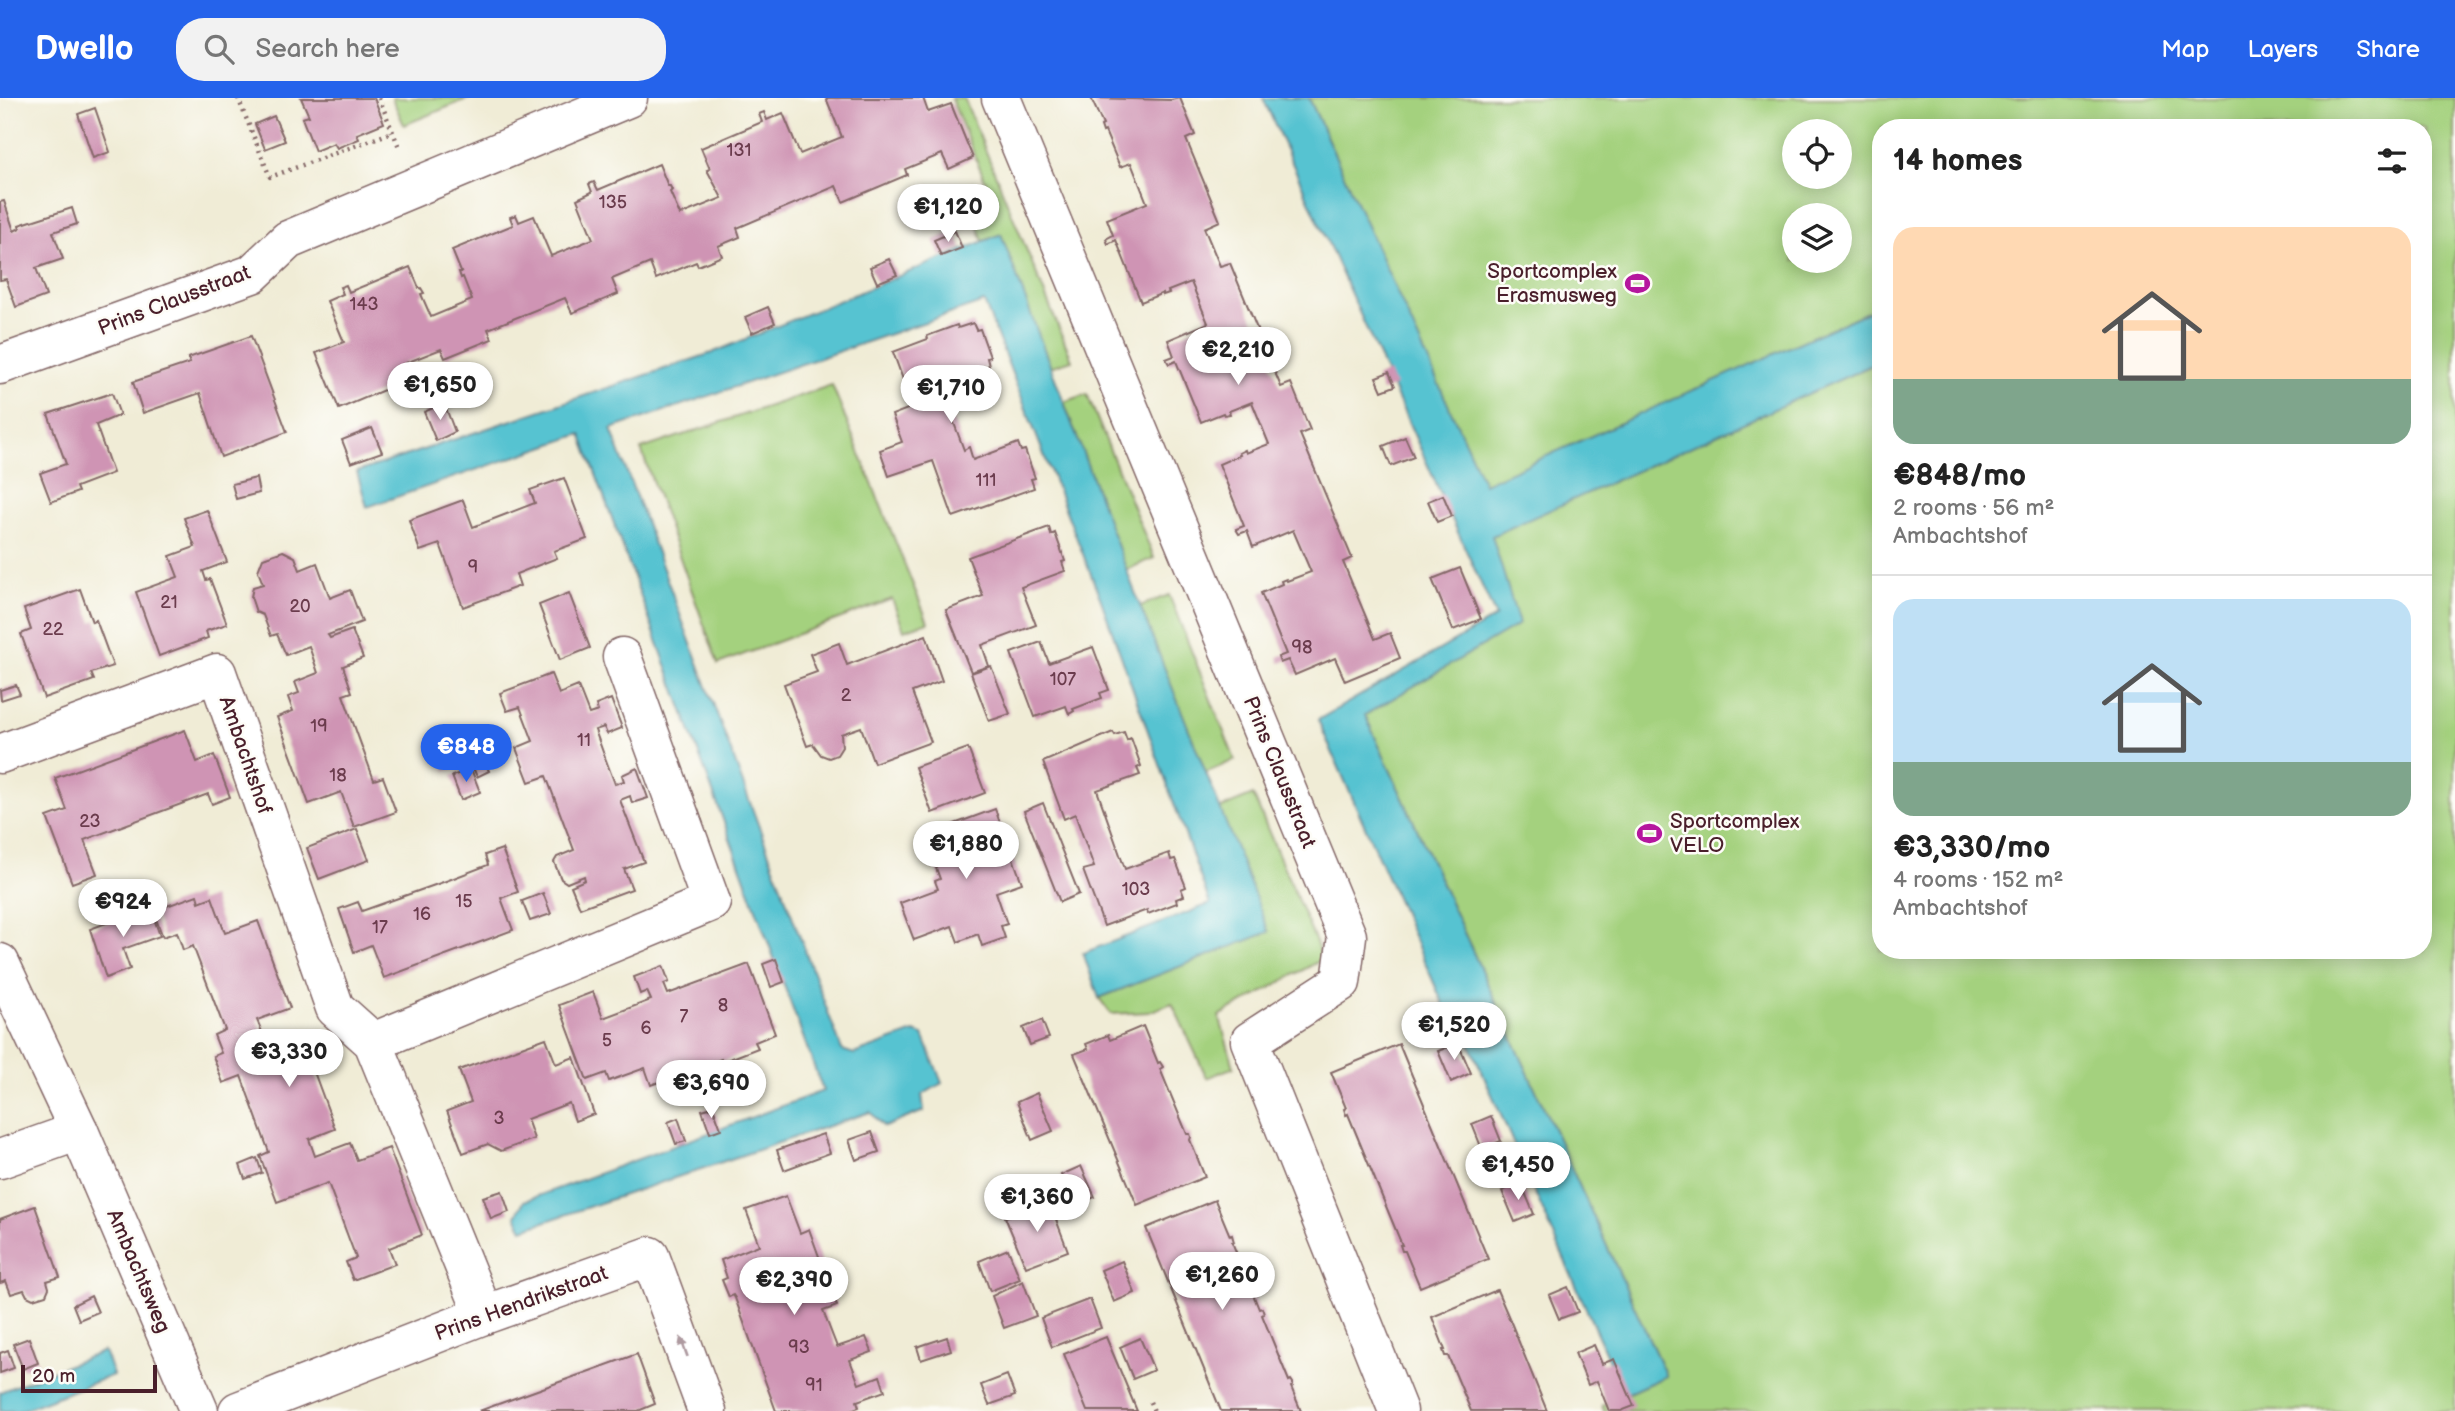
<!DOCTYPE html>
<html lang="en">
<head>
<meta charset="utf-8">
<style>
  :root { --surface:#fff; --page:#f2f2f2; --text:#222; --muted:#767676; --line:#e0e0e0; --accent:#2563eb }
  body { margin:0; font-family:"Balsamiq Sans",sans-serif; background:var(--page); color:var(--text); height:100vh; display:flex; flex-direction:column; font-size:26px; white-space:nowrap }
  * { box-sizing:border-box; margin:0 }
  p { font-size:23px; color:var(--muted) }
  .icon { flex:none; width:38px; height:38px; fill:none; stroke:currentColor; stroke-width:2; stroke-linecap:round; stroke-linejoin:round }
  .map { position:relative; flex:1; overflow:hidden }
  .panel { position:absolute; left:1872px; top:21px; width:560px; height:840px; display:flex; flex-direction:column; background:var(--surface); border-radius:28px; box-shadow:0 4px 18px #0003 }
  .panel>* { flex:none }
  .tools { position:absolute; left:1782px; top:21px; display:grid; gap:14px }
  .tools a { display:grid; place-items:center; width:70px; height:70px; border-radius:50%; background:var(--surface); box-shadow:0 4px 18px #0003; font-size:35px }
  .scale { position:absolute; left:21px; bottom:18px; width:136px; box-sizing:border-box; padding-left:7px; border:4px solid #4a1f2b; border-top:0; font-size:19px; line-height:24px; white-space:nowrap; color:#4a1f2b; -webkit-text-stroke:5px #fdfcf7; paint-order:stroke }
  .price { position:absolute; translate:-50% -60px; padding:0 16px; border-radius:24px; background:#fff; color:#222; font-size:23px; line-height:46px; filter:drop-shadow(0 2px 4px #0008) }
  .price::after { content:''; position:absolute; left:50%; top:42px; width:21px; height:16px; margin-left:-10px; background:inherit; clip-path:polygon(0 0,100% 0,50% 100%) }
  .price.selected { background:var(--accent); color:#fff }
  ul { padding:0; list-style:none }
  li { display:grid; align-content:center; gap:14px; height:371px; padding:0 21px }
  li+li { border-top:2px solid var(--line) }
  li span { display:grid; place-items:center; height:217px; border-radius:21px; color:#555 }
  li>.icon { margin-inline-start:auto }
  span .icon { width:126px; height:126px; fill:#fffc; stroke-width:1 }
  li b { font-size:30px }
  h2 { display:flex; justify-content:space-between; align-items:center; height:84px; padding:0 21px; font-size:30px }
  header { display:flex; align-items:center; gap:42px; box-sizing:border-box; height:98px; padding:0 35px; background:var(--accent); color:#fff }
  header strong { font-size:33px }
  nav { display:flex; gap:38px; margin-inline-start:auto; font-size:24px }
  .search { width:490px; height:63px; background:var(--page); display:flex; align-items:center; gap:18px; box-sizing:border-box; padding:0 24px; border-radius:28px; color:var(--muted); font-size:26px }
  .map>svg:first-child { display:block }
  .green { fill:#a4d17e; stroke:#777854; stroke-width:2; fill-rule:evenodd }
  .water { fill:#57c3d1; stroke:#50717e; stroke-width:2 }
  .building { fill:#cf94b4 }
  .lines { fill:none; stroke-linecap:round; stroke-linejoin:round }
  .minor-casing { stroke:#846767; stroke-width:41 }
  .path { stroke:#846767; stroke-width:4.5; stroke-dasharray:2 5; stroke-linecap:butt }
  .minor { stroke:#fff; stroke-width:38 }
  .oneway { fill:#ae9aa0 }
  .labels { text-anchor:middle; stroke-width:5; stroke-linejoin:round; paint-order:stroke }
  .number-label { font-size:18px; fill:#6b3c4d }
  .poi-label { font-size:21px; fill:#4a1f2b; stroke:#fdfcf7; text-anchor:end }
  .street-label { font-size:21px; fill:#4a1f2b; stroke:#fdfcf7 }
</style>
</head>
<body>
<header>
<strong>Dwello</strong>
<div class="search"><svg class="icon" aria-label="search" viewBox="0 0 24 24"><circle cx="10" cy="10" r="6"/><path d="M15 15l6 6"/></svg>Search here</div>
<nav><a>Map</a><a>Layers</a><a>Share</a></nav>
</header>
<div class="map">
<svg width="2455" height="1313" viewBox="0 0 2455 1313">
  <rect width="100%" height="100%" fill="#fdfcf7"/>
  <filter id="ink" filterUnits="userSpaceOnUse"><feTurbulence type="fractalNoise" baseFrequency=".0143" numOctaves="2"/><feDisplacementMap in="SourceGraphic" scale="14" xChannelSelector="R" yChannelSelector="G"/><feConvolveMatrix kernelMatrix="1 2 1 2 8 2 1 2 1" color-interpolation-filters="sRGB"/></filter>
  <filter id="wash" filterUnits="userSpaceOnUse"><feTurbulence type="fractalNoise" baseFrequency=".00686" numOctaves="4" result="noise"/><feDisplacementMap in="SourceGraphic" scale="28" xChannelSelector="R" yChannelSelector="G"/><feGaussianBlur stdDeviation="1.57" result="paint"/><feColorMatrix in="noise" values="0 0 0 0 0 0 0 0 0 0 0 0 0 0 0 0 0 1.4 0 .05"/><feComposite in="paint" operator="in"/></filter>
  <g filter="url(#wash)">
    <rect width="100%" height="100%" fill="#f0ecd6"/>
    <g class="green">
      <path d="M392,0H470L404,27Z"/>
      <path d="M951,0H964L1072,262L1050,269L1001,136L983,143L978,129L996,109Z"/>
      <path d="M1309,0H2455V1313H1604L1602,1307L1666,1278L1365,617L1518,526L1491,438L1881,263V852H2424V30H1881V208L1483,387ZM1794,33H1839V79H1794ZM1794,117H1839V163H1794Z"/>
      <path d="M832,287L928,524L904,532L892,501L718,566L641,351Z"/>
      <path d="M1087,296L1154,460L1126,472L1064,304Z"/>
      <path d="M1169,497L1235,662L1205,675L1140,508Z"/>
      <path d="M1253,697L1323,861L1219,918L1234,969L1207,980L1172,905L1149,914L1111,916L1099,900L1268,834L1219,711Z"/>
    </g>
    <g class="water">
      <path d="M1263,0H1309L1484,386L1881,208V263L1492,438L1519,526L1365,617L1666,1278L1624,1297L1457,917L1449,919L1318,622L1496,519Z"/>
      <path d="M1001,136L1140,508L1269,834L1099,900L1083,855L1210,806L1101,502L984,204L611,331L842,952L854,956L914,934L923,937L942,985L922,997L924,1013L884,1029L870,1014L523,1131L516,1118L524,1103L823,993L581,336L367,409L357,374L712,255Z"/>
      <path d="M104,1253L113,1277L20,1313H0V1294Z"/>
    </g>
    <g id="blocks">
      <g class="building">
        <path d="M301,0H374L384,25L357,36L359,41L337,50L334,45L315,53L302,20L309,18Z"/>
        <path d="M826,0H923L928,14L951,6L973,60L949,71L942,56L905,71L907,77L843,104L836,88L737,130L740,139L718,148L722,158L698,168L696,164L656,181L650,165L612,181L618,196L572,215L565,200L488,231L492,241L445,260L441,251L403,266L410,281L339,311L316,255L344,244L327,203L343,196L340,189L346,187L349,194L410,169L419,190H421L424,195L421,196L431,219L472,202L463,179L461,180L459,174H461L452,152L513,127L510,119L516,117L519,124L534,118L551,158L593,141L577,101L592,94L589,86L594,84L598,92L659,66L668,88H670L672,92L670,94L680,117L722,100L707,72L710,71L701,50L762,24L759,16L764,14L767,22L783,15L800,56L842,39Z"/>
        <path d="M1091,0L1171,2L1180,0L1195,37L1186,41L1220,123L1204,130L1220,168L1230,165L1281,289L1291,285L1310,332L1300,336L1352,460L1343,464L1375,541L1390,535L1400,560L1345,583L1335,560L1295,577L1288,562L1280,565L1278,559L1286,556L1261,495L1282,486L1281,483L1286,481L1287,483L1311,474L1293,432L1253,449L1247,433L1239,436L1236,431L1244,428L1219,366L1240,357L1239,355L1245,352L1246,355L1269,346L1252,304L1229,313L1230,316L1224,317L1223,315L1201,324L1176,263L1169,266L1166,261L1174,258L1168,242L1208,225L1191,184L1168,193L1169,195L1163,197V195L1141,204L1116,142L1108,146L1106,141L1113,137L1107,121L1147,105L1131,65L1120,69L1105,33L1103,34L1101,28L1103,27Z"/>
        <path d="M95,10L110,54L93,60L78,16Z"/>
        <path d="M274,18L285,43L265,51L255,26Z"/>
        <path d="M4,103L14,133L20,130L19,127L72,110L77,126L53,134L63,161L36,170L46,198L16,209L6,181L0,182V104Z"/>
        <path d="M955,133L962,150L941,158L934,142Z"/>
        <path d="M889,161L897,177L877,185L870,169Z"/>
        <path d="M768,209L775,225L752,235L745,219Z"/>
        <path d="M973,225L976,232L980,231L990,259L987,260L989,268L940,286L954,325L964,352L969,349L973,362L1018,345L1021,353L1025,352L1035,380L1031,381L1034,390L953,419L933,363L889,378L880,352L902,344L892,317L913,309L893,254L928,241L927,238L957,227L958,230Z"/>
        <path d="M251,238L287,334L221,359L200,295L143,315L133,284L190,265L188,260Z"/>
        <path d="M1389,274L1395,288L1382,293L1376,279Z"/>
        <path d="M112,295L120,317L96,327L113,375L76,389L78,394L51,404L40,375L66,366L48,316Z"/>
        <path d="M444,305L455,334L436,343L424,314Z"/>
        <path d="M372,330L382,354L351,365L342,342Z"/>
        <path d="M1405,339L1414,359L1391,368L1383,348Z"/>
        <path d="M256,380L259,395L236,401L232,386Z"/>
        <path d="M564,380L587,441L554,453L557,460L516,476L520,488L463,509L440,446L420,453L409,422L463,402L473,429L535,405L530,392Z"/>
        <path d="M1443,397L1452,418L1437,424L1428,403Z"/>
        <path d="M207,412L227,464L203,473L206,482L210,481L227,526L206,533L208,540L159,558L136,494L178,479L170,458L195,449L184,420Z"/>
        <path d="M1049,429L1051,437L1055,435L1065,463L1062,464L1065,473L1021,489L1036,527L982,547L989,568L971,574L946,512L983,498L968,459Z"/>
        <path d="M283,453L295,459L300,472L317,465L330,500L350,492L362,524L328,537L330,540L352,532L363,560L343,568L352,594L343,597L374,682L383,679L396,714L354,729L341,694L309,706L277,619L293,613L288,599L299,595L295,584L318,575L309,548L286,557L277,536L271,538L263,517L256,514L251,499L253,489L263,486L258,473L263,460Z"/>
        <path d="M1460,470L1481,521L1453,532L1432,481Z"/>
        <path d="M80,491L92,524L96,522L113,568L91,575L94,582L44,600L21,536L31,532L24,511Z"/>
        <path d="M569,495L590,550L560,562L539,507Z"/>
        <path d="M926,537L942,583L912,594L931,644L874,665L861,629L841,636L842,649L837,657L829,660L821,657L813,646L807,648L784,586L817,574L810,556L839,545L847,567Z"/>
        <path d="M1041,544L1049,565L1093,549L1109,592L1100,595L1102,600L1073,611L1074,613L1069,616L1066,608L1035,619L1011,555Z"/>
        <path d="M991,568L1010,616L989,623L971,575Z"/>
        <path d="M551,576L559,596L578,588L589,616L598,613L596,607L611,601L622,630L607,636L604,629L595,632L604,657L615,686L624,683L622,677L637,670L648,700L632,705L630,698L620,702L644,764L624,771L632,791L580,810L571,788L585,782L584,778L567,785L561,781L554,764L557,759L574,752L546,678L529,684L516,650L533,643L520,609L507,613L500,595Z"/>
        <path d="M16,587L20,596L1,602L0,592Z"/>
        <path d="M185,632L197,664L214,657L230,699L212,706L208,696L84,742L97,776L72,785L47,719L67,712L55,680Z"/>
        <path d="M1113,634L1115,637L1124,634L1127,642L1131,640L1141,668L1137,670L1140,677L1097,692L1125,771L1169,755L1171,762L1175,761L1186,789L1181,791L1184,798L1176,801L1177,805L1148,816L1147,812L1104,828L1083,772L1094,769L1075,716L1064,721L1043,664Z"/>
        <path d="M462,641L470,665L446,673L437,648Z"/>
        <path d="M968,650L985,695L932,715L915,669Z"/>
        <path d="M484,662L489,673L477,679L472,667Z"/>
        <path d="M471,671L480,694L461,702L452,678Z"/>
        <path d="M1043,705L1079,796L1060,804L1024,713Z"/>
        <path d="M995,711L1022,785L996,794L1007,826L1001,828L1005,840L982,848L978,836L958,844L952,828L914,842L900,805L938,791L935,783L940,781L924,737Z"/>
        <path d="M357,731L369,762L319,781L307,750Z"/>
        <path d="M502,751L518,794L501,800L513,832L384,880L371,847L354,854L339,811L358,804L362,813L446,783L488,767L485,757Z"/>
        <path d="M543,795L551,816L530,823L522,803Z"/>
        <path d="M197,797L199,804L212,799L225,835L258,823L290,910L257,922L264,939L270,937L277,954L303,944L335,1031L309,1041L315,1058L350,1045L357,1062L389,1050L422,1137L389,1150L395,1166L353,1182L346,1164L356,1160L328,1085L277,1104L260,1058L269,1054L241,978L223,985L213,958L221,955L214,937L225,932L193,848L183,852L177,834L163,839L153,813Z"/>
        <path d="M150,809L160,838L123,851L130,871L106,880L90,831Z"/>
        <path d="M776,861L784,884L771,889L763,866Z"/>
        <path d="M749,866L775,936L755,944L758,950L722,964L721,961L651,987L645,970L609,983L606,975L587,982L559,907L593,894L603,920L651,902L647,893L640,896L634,879L663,868L669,884L664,886L668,896Z"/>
        <path d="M1042,922L1049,940L1030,947L1023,930Z"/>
        <path d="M1143,928L1158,965L1160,964L1163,969L1160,971L1187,1036H1190L1191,1039L1190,1042L1205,1079L1137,1107L1074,956L1088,951L1086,946L1108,937L1110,942Z"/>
        <path d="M546,940L556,966L574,959L594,1016L575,1023L569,1005L527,1021L534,1041L501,1053L488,1046L463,1055L447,1013L471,1004L459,972Z"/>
        <path d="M1458,945L1471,975L1451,984L1438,953Z"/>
        <path d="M1399,946L1488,1161L1420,1189L1405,1153H1402L1400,1147H1402L1348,1016L1346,1017L1344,1011L1346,1010L1331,974Z"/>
        <path d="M1037,995L1053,1033L1032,1042L1017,1004Z"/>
        <path d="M713,1009L721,1031L710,1035L702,1012Z"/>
        <path d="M1491,1018L1501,1043L1482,1051L1472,1026Z"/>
        <path d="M678,1020L686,1043L676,1046L668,1024Z"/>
        <path d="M872,1034L879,1054L856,1062L849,1042Z"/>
        <path d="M823,1036L830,1055L784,1072L777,1052Z"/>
        <path d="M257,1060L262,1075L245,1081L240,1067Z"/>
        <path d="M1081,1068L1095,1099L1074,1108L1061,1077Z"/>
        <path d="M1521,1085L1534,1116L1515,1124L1502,1093Z"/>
        <path d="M502,1093L509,1114L491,1121L483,1099Z"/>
        <path d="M786,1098L800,1135L809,1131L837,1208L823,1213L837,1249L866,1239L872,1254L850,1262L859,1286L880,1278L885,1293L857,1303L859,1309L848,1313H776L735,1200L733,1197L729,1199L722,1182L727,1180L721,1162L759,1147L746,1112Z"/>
        <path d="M1215,1102L1230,1138L1232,1137L1234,1144H1232L1259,1211L1262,1210L1264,1216L1262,1217L1289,1283L1291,1282L1293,1285V1288L1291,1289L1301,1313H1221L1162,1169L1146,1130Z"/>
        <path d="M1049,1103L1068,1153L1026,1169L1005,1119Z"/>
        <path d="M35,1108L60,1179L47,1183L49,1190L46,1197L33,1201L27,1198L24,1192L11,1196L6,1183L0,1185V1121Z"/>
        <path d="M1008,1151L1020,1181L990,1193L979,1163Z"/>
        <path d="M1122,1163L1135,1195L1114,1204L1101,1172Z"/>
        <path d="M1023,1183L1036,1218L1004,1230L992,1198Z"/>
        <path d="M1568,1189L1578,1214L1559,1221L1549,1197Z"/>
        <path d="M1497,1192L1512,1227L1547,1313H1471L1448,1258H1445L1443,1252H1445L1432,1219Z"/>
        <path d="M91,1198L98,1214L79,1222L73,1207Z"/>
        <path d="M1090,1201L1101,1230L1052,1249L1041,1220Z"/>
        <path d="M947,1239L951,1252L921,1262L917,1249Z"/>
        <path d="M1106,1239L1122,1277L1137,1313H1087L1064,1256Z"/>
        <path d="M29,1240L38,1265L23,1271L13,1246Z"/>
        <path d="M1140,1240L1154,1272L1133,1281L1120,1249Z"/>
        <path d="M1594,1247L1602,1266L1614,1261L1634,1308L1621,1313H1609L1597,1283L1588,1287L1575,1255Z"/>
        <path d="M8,1252L14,1270L0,1275V1255Z"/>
        <path d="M637,1256L655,1306L638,1313H479Z"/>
        <path d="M1007,1277L1015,1298L989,1307L981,1287Z"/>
      </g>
    </g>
  </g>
  <g filter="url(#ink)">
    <use href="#blocks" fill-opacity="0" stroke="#846767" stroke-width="2"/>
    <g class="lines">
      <defs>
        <g id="minor">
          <path d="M1001,0L1347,838L1341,884L1250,943L1398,1313"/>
          <path d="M0,267L252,176L288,142L628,0"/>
          <path d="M0,656L217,575L335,910L373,944L484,1217"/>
          <path d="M0,865L79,1033L199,1313"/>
          <path d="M373,944L711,804L622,559"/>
          <path d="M0,1061L79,1033"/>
          <path d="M238,1313L484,1217L650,1158L707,1313"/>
        </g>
      </defs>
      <use href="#minor" class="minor-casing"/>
      <g class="path">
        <path d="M238,0L270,79L393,34"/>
        <path d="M379,0L399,49"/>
        <path d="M1150,1304L1154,1313"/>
      </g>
      <use href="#minor" class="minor"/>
    </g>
    <defs><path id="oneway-solid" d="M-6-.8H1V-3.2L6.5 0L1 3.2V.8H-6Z" transform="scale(1.75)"/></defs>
    <use class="oneway" href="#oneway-solid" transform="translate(684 1249) rotate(-110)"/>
  </g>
  <defs>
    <symbol id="stadium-bare" viewBox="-9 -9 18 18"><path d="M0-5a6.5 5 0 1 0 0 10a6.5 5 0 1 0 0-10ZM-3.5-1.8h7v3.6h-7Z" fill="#b5179e" stroke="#fdfcf7" stroke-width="2.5" paint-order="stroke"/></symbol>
  </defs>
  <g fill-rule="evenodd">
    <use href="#stadium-bare" x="1620" y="168" width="35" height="35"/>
    <use href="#stadium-bare" x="1632" y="718" width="35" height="35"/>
  </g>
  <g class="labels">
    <g class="number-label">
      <text x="739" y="58">131</text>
      <text x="613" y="110">135</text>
      <text x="364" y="212">143</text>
      <text x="986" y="388">111</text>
      <text x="473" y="475">9</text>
      <text x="169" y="510">21</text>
      <text x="300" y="514">20</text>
      <text x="53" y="537">22</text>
      <text x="1302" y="555">98</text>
      <text x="1063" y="587">107</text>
      <text x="846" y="603">2</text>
      <text x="319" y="634">19</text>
      <text x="584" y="648">11</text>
      <text x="338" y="683">18</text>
      <text x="90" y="729">23</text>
      <text x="1136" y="797">103</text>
      <text x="464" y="809">15</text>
      <text x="422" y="822">16</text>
      <text x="380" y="835">17</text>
      <text x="723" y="913">8</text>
      <text x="684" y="924">7</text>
      <text x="646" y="936">6</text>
      <text x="607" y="948">5</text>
      <text x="499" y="1026">3</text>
      <text x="799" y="1255">93</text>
      <text x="814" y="1293">91</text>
    </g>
    <g class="poi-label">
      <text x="1617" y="180">Sportcomplex<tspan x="1617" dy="24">Erasmusweg</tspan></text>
      <text x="1670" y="730" text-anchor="start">Sportcomplex<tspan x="1670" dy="24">VELO</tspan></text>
    </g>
    <g class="street-label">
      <text transform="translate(174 202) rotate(-21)" y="7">Prins Clausstraat</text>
      <text transform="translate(246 657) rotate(71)" y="7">Ambachtshof</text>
      <text transform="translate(1280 674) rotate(68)" y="7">Prins Clausstraat</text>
      <text transform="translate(139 1173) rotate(67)" y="7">Ambachtsweg</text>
      <text transform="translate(521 1205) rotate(-20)" y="7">Prins Hendrikstraat</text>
    </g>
  </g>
</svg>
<div class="tools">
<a><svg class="icon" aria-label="locate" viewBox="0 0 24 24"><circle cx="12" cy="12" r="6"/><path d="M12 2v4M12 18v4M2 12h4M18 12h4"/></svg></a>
<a><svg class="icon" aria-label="layers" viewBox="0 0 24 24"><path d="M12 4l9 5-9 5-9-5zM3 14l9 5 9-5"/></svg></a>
</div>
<div class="scale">20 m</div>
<b class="price" style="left:948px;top:146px">€1,120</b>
<b class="price" style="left:1238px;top:289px">€2,210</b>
<b class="price" style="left:440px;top:324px">€1,650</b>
<b class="price" style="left:951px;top:327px">€1,710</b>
<b class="price selected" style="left:466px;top:686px">€848</b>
<b class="price" style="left:966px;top:783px">€1,880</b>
<b class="price" style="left:123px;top:841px">€924</b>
<b class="price" style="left:1454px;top:964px">€1,520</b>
<b class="price" style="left:289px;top:991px">€3,330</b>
<b class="price" style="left:711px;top:1022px">€3,690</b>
<b class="price" style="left:1518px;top:1104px">€1,450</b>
<b class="price" style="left:1037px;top:1136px">€1,360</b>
<b class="price" style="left:1222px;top:1214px">€1,260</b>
<b class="price" style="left:794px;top:1219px">€2,390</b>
<section class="panel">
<h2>14 homes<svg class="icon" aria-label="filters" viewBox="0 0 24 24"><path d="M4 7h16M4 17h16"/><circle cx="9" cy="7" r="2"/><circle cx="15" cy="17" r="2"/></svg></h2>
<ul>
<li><span style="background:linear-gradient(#ffd9b3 70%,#7fa58c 0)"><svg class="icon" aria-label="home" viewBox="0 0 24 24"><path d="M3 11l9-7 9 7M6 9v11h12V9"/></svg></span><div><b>€848/mo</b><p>2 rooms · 56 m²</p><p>Ambachtshof</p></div></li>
<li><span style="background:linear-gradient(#bfe0f5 75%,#7fa58c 0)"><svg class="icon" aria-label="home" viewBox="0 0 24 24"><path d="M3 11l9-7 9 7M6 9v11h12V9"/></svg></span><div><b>€3,330/mo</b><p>4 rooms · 152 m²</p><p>Ambachtshof</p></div></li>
</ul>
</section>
</div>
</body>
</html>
